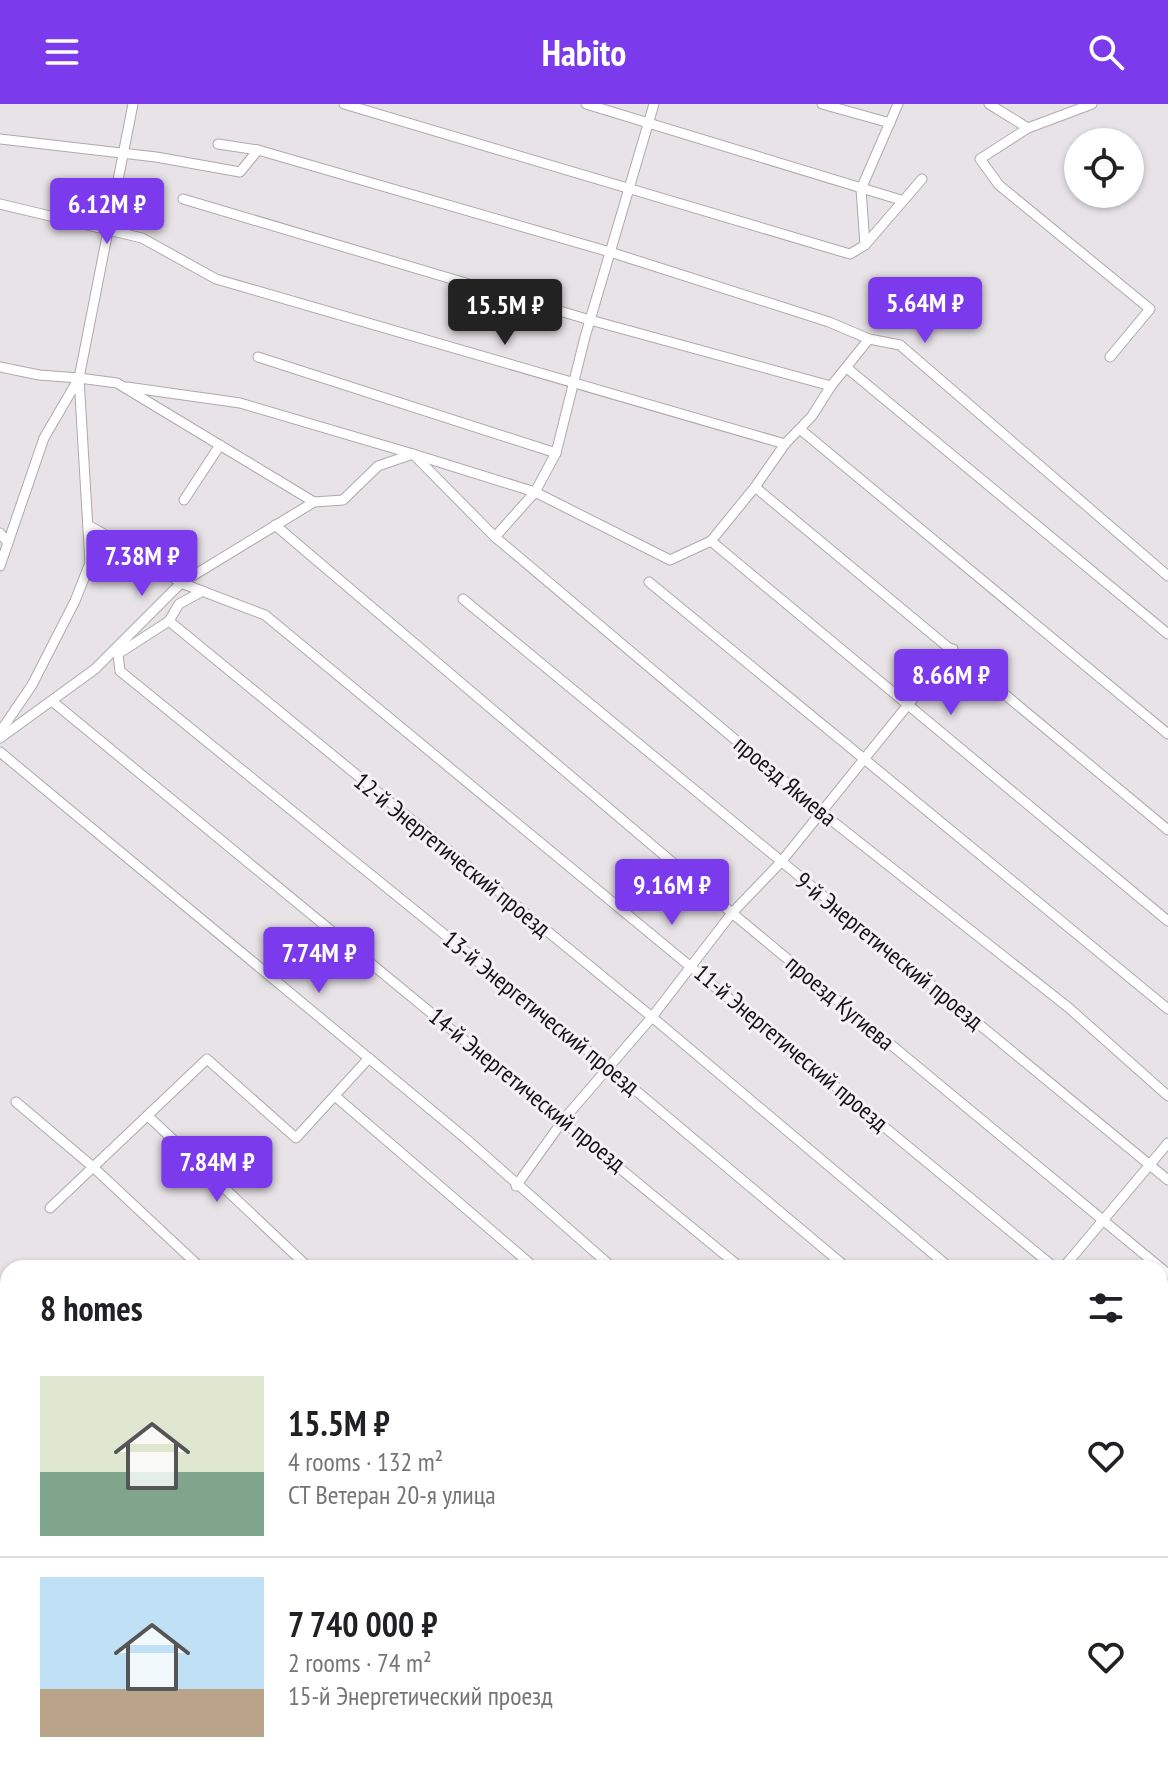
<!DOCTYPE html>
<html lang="en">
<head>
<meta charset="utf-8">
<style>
  :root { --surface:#fff; --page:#f2f2f2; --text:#202124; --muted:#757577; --line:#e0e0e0; --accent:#7c3aed }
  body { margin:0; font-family:"PT Sans Narrow",sans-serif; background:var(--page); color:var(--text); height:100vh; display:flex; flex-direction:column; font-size:30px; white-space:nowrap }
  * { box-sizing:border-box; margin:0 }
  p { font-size:26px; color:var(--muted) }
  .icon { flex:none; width:44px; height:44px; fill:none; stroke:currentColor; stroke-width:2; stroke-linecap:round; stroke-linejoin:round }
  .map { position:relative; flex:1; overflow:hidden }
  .sheet { position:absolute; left:0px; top:1156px; width:1168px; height:514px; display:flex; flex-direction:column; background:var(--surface); border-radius:24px 24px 0 0; box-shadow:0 2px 6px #0004 }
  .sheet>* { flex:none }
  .controls { position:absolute; left:1064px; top:24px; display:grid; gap:16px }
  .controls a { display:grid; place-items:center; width:80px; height:80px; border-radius:50%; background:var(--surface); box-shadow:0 2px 6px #0004; font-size:40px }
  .price { position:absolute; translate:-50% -68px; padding:0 18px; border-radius:8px; background:var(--accent); color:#fff; font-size:26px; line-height:52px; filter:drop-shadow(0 2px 4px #0008) }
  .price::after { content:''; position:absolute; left:50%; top:48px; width:24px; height:18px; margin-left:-12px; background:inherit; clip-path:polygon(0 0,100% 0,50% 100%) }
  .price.selected { background:#222; color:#fff }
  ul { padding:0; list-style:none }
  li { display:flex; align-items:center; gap:24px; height:200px; padding:0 40px }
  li+li { border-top:2px solid var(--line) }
  li span { display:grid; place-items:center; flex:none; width:224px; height:160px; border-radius:0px; color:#555 }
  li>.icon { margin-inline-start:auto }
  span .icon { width:96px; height:96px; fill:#fffc; stroke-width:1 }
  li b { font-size:34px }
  h2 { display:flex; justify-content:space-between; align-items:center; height:96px; padding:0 40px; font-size:34px }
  header { display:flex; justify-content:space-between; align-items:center; height:104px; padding:0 40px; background:var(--accent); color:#fff; font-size:36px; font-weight:700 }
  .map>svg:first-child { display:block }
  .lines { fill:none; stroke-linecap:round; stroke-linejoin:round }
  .minor-casing { stroke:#ada9ac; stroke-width:11 }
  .minor { stroke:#fff; stroke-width:9 }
  .labels { text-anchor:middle; stroke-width:6; stroke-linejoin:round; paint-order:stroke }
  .street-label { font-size:24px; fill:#141314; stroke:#f5f1f5 }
</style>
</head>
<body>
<header><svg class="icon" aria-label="menu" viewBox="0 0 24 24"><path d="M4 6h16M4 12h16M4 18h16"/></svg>Habito<svg class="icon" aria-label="search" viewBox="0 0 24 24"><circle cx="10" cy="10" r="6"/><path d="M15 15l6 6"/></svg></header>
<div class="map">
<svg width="1168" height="1669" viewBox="0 0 1168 1669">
  <rect width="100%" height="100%" fill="#e8e3e7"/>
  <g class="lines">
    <defs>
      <g id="minor">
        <path d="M344,0L850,150L865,141L922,75"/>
        <path d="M586,0L901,96"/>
        <path d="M822,0L890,19"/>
        <path d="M989,0L1028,24"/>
        <path d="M1092,0L1028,24L980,55L999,81L1150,205L1110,253"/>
        <path d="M0,35L156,53L240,68L258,46"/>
        <path d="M218,40L258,46L610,148L829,218L869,235"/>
        <path d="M183,95L590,216L831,282"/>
        <path d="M0,100L142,134L216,175L785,340"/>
        <path d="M865,141L861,85L898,0"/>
        <path d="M258,253L556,349"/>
        <path d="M0,263L39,271L79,274"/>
        <path d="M847,264L1168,530"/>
        <path d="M127,283L240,299L413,350L535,388L670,456L711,437L755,383L785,340L812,312L831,282L869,235L900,241L1168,472"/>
        <path d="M801,326L1168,630"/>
        <path d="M755,383L1168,726"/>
        <path d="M184,396L220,341"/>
        <path d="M88,421L146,454L181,479L265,511L1055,1164"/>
        <path d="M275,421L732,809L1168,1170"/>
        <path d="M0,429L8,439"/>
        <path d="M495,433L535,388L556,349L585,233L654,0"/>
        <path d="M711,437L1168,817"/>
        <path d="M0,462L44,334L79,274L133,0"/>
        <path d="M649,478L1168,905"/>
        <path d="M203,487L179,500L169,517L118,550L120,567L609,964L847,1164"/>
        <path d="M463,495L1168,1076"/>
        <path d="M169,517L652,913L950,1164"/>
        <path d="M52,597L741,1164"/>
        <path d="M0,628L32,581L75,497L90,459L79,274L117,279L314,398L343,396L378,362L413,350L495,433L821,708L1069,904L1168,992"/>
        <path d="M0,634L95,565L181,479L314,398"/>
        <path d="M0,648L465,1034L613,1164"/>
        <path d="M335,992L535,1164"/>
        <path d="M16,998L93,1063L201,1164"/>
        <path d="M148,1012L309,1164"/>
        <path d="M516,1082L564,1015L652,913L732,809L781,758L953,545"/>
        <path d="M50,1104L207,955L296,1034L369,954"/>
        <path d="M1063,1164L1168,1039"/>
        <path d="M1160,1251L1168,1258"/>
        <path d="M1160,1341L1168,1348"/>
        <path d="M1160,1395L1168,1385"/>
        <path d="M893,1669L899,1662"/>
      </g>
    </defs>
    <use href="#minor" class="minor-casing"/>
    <use href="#minor" class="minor"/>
  </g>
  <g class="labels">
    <g class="street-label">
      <text transform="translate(785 677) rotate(40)" y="8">проезд Якиева</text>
      <text transform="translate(452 751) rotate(39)" y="8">12-й Энергетический проезд</text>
      <text transform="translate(889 847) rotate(39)" y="8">9-й Энергетический проезд</text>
      <text transform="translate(840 899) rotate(40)" y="8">проезд Кугиева</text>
      <text transform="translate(541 909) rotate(39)" y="8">13-й Энергетический проезд</text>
      <text transform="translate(791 944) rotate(40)" y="8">11-й Энергетический проезд</text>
      <text transform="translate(527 986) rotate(39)" y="8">14-й Энергетический проезд</text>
    </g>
  </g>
</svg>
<div class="controls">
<a><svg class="icon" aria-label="locate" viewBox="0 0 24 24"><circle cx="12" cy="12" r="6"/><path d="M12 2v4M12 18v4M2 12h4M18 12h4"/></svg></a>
</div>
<b class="price" style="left:107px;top:142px">6.12M ₽</b>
<b class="price" style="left:925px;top:241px">5.64M ₽</b>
<b class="price selected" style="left:505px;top:243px">15.5M ₽</b>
<b class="price" style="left:142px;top:494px">7.38M ₽</b>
<b class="price" style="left:951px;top:613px">8.66M ₽</b>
<b class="price" style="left:672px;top:823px">9.16M ₽</b>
<b class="price" style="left:319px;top:891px">7.74M ₽</b>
<b class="price" style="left:217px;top:1100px">7.84M ₽</b>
<section class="sheet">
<h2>8 homes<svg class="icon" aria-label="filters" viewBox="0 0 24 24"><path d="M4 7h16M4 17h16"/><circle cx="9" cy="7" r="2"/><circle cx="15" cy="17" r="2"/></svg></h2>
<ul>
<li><span style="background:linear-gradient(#dfe7d0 60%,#7fa58c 0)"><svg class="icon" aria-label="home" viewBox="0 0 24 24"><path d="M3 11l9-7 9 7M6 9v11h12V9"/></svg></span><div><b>15.5M ₽</b><p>4 rooms · 132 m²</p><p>СТ Ветеран 20-я улица</p></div><svg class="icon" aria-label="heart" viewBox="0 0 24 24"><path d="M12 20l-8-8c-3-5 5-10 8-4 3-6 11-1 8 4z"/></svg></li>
<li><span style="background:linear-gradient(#bfe0f5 70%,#b9a48a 0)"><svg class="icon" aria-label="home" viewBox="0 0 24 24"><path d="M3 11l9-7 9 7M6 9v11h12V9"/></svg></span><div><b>7 740 000 ₽</b><p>2 rooms · 74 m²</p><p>15-й Энергетический проезд</p></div><svg class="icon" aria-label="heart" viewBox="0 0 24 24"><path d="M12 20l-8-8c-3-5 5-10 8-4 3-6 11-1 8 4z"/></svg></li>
</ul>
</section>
</div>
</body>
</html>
